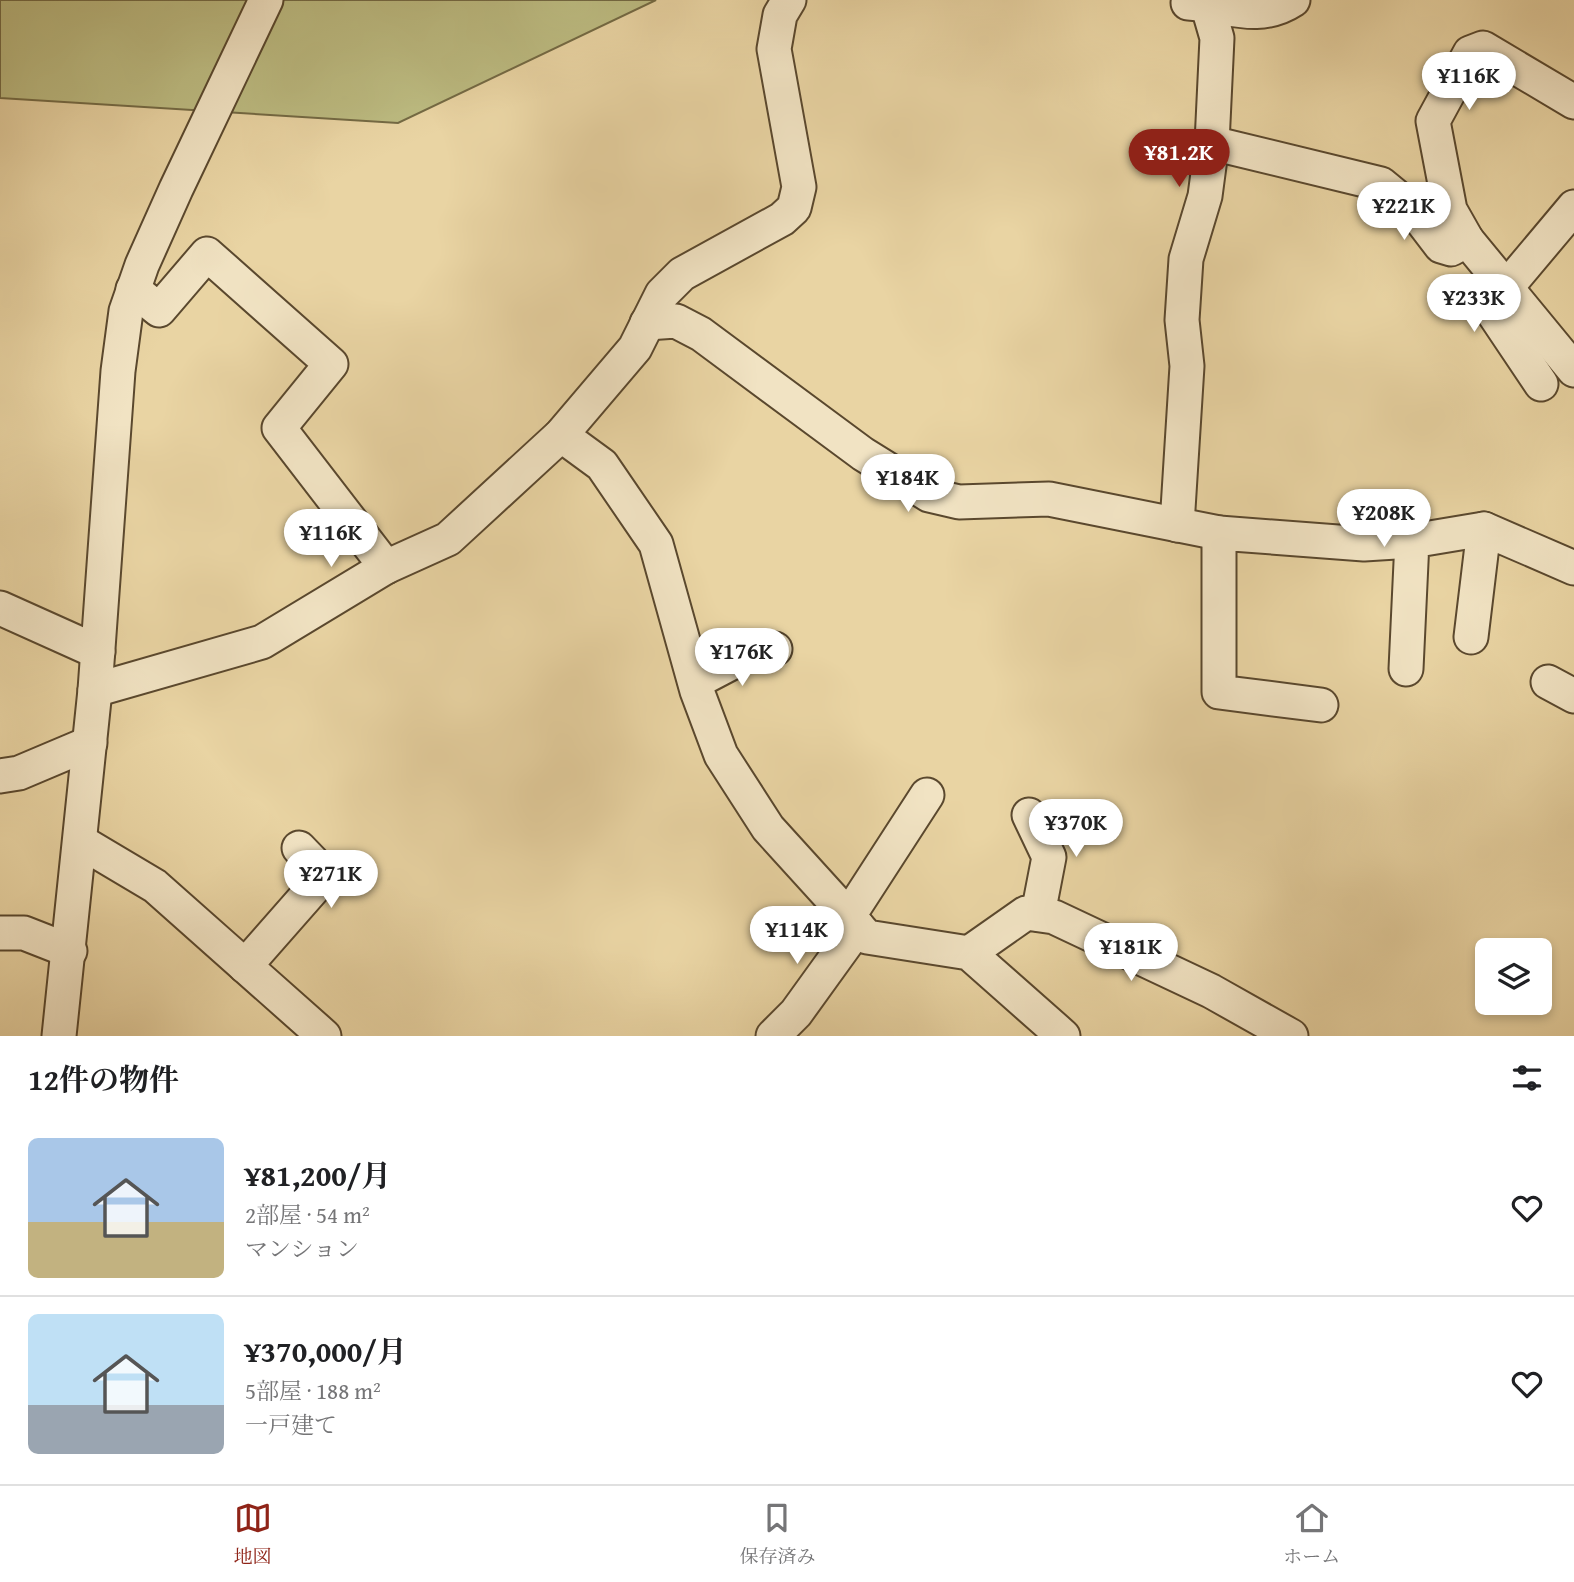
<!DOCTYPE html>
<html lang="ja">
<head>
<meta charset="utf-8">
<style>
  :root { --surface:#fff; --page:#f6f6f6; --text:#202124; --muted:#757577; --line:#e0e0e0; --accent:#8f2418 }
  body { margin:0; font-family:"Gentium Book Plus","Noto Serif JP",serif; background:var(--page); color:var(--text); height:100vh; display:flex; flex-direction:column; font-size:26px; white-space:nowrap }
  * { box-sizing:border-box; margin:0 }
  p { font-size:23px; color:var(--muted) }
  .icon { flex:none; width:38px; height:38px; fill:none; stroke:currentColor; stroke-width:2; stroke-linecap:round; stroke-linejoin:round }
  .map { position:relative; height:1036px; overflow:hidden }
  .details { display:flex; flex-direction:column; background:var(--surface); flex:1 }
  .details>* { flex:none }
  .tools { position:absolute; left:1475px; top:938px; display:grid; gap:14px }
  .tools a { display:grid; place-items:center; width:77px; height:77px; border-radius:10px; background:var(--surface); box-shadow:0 4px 10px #0003; font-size:35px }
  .price { position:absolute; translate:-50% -60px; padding:0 16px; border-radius:24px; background:#fff; color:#222; font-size:23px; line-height:46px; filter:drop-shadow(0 2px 4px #0008) }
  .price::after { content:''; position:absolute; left:50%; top:42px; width:21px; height:16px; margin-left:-10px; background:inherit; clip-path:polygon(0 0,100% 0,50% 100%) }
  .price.selected { background:var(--accent); color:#fff }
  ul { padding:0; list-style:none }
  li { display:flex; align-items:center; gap:21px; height:175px; padding:0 28px }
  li+li { border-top:2px solid var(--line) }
  li span { display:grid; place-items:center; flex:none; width:196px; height:140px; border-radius:10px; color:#555 }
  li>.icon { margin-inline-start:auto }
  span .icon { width:84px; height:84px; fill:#fffc; stroke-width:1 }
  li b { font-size:30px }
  h2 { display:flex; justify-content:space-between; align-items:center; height:84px; padding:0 28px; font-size:30px }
  .menu { display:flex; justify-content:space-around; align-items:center; height:98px; border-top:2px solid var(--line); background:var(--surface); font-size:19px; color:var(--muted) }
  .menu a { display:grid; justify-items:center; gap:4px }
  .menu .selected { color:var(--accent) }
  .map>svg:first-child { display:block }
  .green { fill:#bcbb81; stroke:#746a44; stroke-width:2 }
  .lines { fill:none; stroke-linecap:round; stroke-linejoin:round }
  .minor-casing { stroke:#5a482e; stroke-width:37 }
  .minor { stroke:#f1e3c3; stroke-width:33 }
</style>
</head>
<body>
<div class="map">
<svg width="1574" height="1036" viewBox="0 0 1574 1036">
  <rect width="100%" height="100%" fill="#e9d4a3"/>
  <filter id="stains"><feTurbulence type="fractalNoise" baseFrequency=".00286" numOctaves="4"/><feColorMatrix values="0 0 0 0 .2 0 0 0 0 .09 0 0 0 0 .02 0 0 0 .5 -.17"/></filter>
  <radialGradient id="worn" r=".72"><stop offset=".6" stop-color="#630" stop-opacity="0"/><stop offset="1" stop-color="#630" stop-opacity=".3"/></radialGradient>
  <path class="green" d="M0,0H656L398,123L0,98Z"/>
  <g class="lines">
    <defs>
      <g id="minor">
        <path d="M1188,3C1226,5 1258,23 1293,0"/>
        <path d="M1212,143L1381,184L1415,212L1441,246L1451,249L1467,240L1574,370"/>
        <path d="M1467,240L1450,210L1433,121L1470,53L1483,48L1574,102"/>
        <path d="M133,289L159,310L207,254L331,364L279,428L386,567"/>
        <path d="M647,323L676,321L701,334L863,454L929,495L959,502L1049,499L1219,533"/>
        <path d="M1541,384L1488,305L1506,288L1574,207"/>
        <path d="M561,435L602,465L656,544L697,691L721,755L768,828L867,937L969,953L1063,1036"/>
        <path d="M1177,525L1187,366L1182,320L1186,259L1205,196L1212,143L1217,38L1206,0"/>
        <path d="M0,608L98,652"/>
        <path d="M1471,637L1484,529L1574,568"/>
        <path d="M1406,669L1412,541L1484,529"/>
        <path d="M695,682L754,651L775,649"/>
        <path d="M1548,682L1574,696"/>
        <path d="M95,690L262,642L386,567L448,539L561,435L635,348L662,294L682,274L782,219L794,208L799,187L774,49L780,15L789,0"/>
        <path d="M1321,705L1219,692V533L1364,544L1412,541"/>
        <path d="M0,776L19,773L90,743"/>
        <path d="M1029,815L1049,857L1038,914"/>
        <path d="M81,842L155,886L324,1036"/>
        <path d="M848,917L927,795"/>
        <path d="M0,933H24L70,951"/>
        <path d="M969,953L1026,913L1054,917L1211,991L1291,1036"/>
        <path d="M245,966L325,875L299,848"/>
        <path d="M59,1036L95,690L118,371L126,311L142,265L176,189L266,0"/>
        <path d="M773,1036L796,1013L858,927"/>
      </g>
    </defs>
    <use href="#minor" class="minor-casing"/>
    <use href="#minor" class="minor"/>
  </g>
  <rect width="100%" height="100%" filter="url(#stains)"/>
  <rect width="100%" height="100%" fill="url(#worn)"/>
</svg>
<div class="tools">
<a><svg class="icon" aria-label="layers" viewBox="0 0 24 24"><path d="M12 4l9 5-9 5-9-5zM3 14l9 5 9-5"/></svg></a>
</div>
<b class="price" style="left:1469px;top:112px">¥116K</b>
<b class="price selected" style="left:1179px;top:189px">¥81.2K</b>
<b class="price" style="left:1404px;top:242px">¥221K</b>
<b class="price" style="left:1474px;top:334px">¥233K</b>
<b class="price" style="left:908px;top:514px">¥184K</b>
<b class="price" style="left:1384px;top:549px">¥208K</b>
<b class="price" style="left:331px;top:569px">¥116K</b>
<b class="price" style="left:742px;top:688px">¥176K</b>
<b class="price" style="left:1076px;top:859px">¥370K</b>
<b class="price" style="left:331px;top:910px">¥271K</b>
<b class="price" style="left:797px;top:966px">¥114K</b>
<b class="price" style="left:1131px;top:983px">¥181K</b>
</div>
<section class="details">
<h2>12件の物件<svg class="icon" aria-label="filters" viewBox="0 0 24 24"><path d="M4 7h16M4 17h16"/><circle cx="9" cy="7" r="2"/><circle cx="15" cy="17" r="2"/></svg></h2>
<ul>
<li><span style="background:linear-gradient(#a9c7e8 60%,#c2b280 0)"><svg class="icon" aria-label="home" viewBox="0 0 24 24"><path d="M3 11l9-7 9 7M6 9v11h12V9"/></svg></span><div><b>¥81,200/月</b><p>2部屋 · 54 m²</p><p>マンション</p></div><svg class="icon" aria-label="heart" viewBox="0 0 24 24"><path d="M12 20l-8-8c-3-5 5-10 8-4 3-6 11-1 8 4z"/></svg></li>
<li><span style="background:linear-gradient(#bfe0f5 65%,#9aa5b1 0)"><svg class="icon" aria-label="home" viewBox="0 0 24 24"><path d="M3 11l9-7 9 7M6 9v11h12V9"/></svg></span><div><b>¥370,000/月</b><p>5部屋 · 188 m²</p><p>一戸建て</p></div><svg class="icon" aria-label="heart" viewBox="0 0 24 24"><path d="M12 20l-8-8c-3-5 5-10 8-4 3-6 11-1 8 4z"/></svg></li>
</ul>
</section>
<nav class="menu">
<a class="selected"><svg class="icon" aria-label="map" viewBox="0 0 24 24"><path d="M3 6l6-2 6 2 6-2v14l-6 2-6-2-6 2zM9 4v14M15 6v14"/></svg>地図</a>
<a><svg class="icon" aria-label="saved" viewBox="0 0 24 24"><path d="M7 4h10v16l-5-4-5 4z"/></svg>保存済み</a>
<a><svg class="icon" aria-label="home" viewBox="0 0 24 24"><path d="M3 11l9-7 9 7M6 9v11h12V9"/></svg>ホーム</a>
</nav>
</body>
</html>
